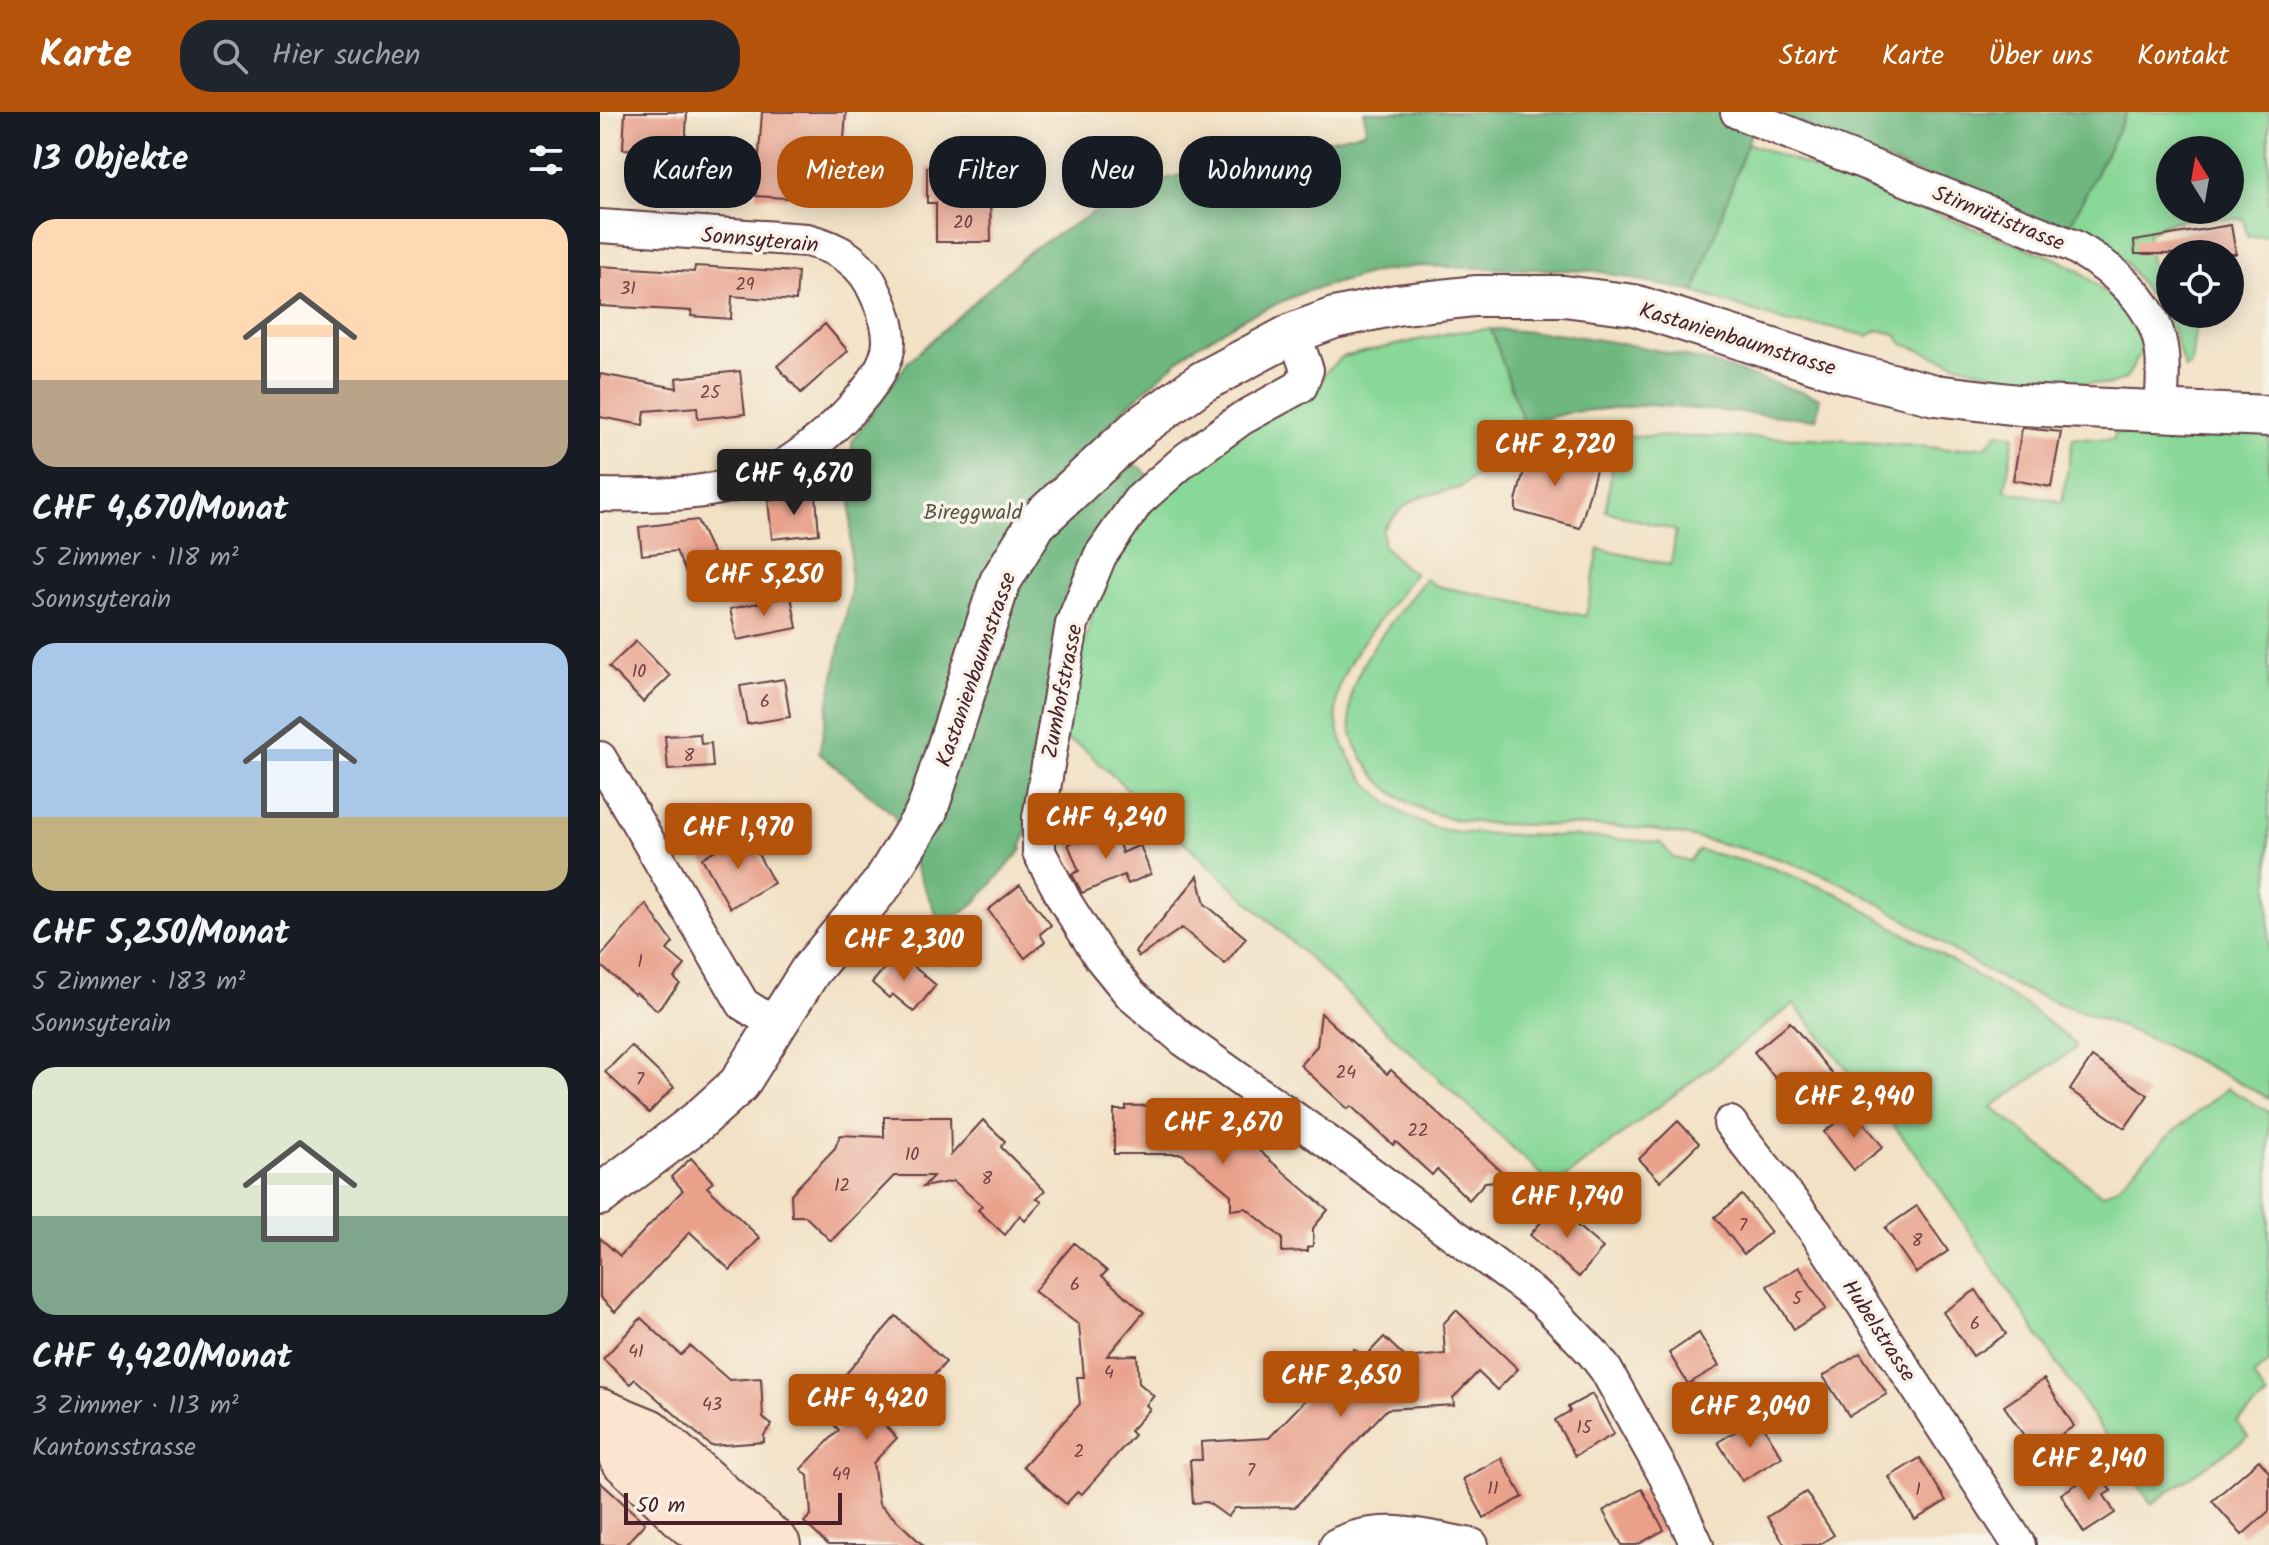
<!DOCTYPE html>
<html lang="de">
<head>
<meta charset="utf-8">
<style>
  :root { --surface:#171b24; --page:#20242c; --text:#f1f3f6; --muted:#9ea1a6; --accent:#b45309 }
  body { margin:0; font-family:Kalam,sans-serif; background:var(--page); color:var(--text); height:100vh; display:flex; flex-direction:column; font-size:30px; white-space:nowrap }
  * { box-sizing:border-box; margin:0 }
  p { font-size:26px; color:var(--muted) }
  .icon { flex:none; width:44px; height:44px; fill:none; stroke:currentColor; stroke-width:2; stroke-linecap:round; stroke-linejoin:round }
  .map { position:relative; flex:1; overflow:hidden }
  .drawer { display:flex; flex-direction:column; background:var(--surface); width:600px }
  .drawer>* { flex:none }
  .top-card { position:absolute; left:24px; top:24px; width:760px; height:72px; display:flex; gap:16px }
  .needle { width:52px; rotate:349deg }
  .controls { position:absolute; left:1556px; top:24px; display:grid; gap:16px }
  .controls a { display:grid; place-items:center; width:88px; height:88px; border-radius:50%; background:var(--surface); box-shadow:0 4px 20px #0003; font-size:40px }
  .scale { position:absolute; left:24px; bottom:20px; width:218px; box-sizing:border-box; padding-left:8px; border:4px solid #4a1f2b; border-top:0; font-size:22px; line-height:28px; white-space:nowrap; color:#4a1f2b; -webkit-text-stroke:6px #f7f3e8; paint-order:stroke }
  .price { position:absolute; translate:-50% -68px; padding:0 18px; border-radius:8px; background:var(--accent); color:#fff; font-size:26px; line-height:52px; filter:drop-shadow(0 2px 4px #0008) }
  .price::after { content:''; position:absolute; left:50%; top:48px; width:24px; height:18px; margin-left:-12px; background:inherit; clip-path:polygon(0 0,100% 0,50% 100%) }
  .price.on { background:#222; color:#fff }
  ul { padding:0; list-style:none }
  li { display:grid; align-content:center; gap:16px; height:424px; padding:0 32px }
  li span { display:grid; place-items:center; height:248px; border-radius:24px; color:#555 }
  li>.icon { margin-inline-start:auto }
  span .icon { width:144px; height:144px; fill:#fffc; stroke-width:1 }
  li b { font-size:34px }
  h2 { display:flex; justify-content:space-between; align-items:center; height:96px; padding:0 32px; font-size:34px }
  .tag { padding:0 28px; border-radius:32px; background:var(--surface); box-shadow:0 4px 20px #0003; font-size:28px; line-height:72px }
  .tag.on { background:var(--accent); color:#fff }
  header { display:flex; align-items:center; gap:48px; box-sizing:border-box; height:112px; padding:0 40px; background:var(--accent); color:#fff }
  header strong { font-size:38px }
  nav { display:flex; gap:44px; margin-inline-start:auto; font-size:28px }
  .search { width:560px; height:72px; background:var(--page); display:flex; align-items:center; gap:20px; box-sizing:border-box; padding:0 28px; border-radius:32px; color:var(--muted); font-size:30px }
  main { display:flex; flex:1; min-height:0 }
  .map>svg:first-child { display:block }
  .green { fill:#88d897; stroke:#697c61; stroke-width:2; fill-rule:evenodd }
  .forest { fill:#6eb880; stroke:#5c6c56; stroke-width:2 }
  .building { fill:#e9a18c }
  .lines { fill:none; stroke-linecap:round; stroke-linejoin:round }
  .minor-casing { stroke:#633c42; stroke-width:36 }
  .tertiary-casing { stroke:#633c42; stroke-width:44 }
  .secondary-casing { stroke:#633c42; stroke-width:48 }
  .minor { stroke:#fff; stroke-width:32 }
  .tertiary { stroke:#fff; stroke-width:40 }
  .secondary { stroke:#fde4d1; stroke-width:44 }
  .labels { text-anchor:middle; stroke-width:7; stroke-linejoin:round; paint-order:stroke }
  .number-label { font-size:18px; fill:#724043 }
  .street-label { font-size:22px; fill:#4a1f2b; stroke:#f7f3e8 }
  .park-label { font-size:22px; fill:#5d564b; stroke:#f7f3e8 }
</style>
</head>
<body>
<header>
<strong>Karte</strong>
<div class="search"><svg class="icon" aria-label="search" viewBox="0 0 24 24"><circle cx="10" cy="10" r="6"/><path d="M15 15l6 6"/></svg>Hier suchen</div>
<nav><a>Start</a><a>Karte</a><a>Über uns</a><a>Kontakt</a></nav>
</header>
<main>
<section class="drawer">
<h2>13 Objekte<svg class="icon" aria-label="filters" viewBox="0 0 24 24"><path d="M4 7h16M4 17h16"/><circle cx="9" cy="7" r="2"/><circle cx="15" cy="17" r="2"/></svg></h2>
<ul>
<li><span style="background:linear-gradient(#ffd9b3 65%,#b9a48a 0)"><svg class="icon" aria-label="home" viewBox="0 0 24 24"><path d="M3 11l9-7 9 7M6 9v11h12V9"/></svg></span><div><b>CHF 4,670/Monat</b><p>5 Zimmer · 118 m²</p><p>Sonnsyterain</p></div></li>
<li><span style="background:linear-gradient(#a9c7e8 70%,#c2b280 0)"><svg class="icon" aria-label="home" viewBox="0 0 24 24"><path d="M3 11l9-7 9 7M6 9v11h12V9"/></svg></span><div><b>CHF 5,250/Monat</b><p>5 Zimmer · 183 m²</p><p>Sonnsyterain</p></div></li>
<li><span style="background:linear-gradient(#dfe7d0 60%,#7fa58c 0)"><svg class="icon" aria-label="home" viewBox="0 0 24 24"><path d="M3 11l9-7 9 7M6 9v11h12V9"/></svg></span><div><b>CHF 4,420/Monat</b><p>3 Zimmer · 113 m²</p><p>Kantonsstrasse</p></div></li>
</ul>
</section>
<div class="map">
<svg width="1669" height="1433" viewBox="0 0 1669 1433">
  <rect width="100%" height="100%" fill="#f7f3e8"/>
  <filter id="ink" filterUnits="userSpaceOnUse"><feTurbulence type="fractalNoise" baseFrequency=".0125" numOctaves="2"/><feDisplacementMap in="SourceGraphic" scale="16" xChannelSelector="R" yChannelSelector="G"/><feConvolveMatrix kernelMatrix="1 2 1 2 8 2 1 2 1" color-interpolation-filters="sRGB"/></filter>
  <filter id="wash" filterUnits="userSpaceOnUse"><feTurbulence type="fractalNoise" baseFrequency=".006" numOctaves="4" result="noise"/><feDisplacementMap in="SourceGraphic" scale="32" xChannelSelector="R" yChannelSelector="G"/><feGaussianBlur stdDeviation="1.8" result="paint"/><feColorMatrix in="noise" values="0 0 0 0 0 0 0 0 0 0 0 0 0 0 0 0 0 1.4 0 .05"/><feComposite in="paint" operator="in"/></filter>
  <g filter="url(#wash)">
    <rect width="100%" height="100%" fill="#f2e1c5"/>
    <g class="green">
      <path d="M1527,0H1669V124L1647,125L1644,107C1613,107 1573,101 1548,122L1551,152L1570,179V202H1597L1591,252L1585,257L1571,214L1526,151L1500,131L1467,119ZM1570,38H1630V98H1570Z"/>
      <path d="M1147,31L1457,147L1480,159L1515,189L1532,212L1540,230V242L1526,267L1510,273L1408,265L1357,252L1303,232L1296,222L1278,218L1268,224L1225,214L1189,211L1095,180Z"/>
      <path d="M891,217L924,312L894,351L859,376L820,385L802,396L783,417V433L803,454L815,461C794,491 750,539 740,573C731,603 738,628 755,654C771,679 795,700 824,712C852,723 885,721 915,723C964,724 1012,725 1061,731L1073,746L1089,749L1099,738L1172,756L1236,781L1427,894L1474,931L1476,935L1473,938L1392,995L1502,1083L1518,1074L1566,1026L1627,976L1669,1000V1251L1653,1264L1667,1285L1637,1310L1648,1325L1551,1392L1320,1046L1194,892L954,1074L481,634L460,626L502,464L534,412L618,336L661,308L717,280L725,261L742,245L854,220Z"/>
      <path d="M1553,317L1669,322V986C1626,964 1584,941 1539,922C1493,902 1444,889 1400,866C1353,841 1311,809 1266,784C1207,750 1137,734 1071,721C1029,713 987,714 945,713C883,712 816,714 773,661C713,586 781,527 825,467L837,474L986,504L999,437L1071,453L1076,419L1006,399L1016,324L1212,326L1352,337L1386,334L1398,321L1414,323L1405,378L1462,390L1473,326L1514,328L1515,320L1545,322Z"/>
    </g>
    <g class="forest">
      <path d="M764,0H1161L1147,31L1095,180L996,159L820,154L776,160L704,180L644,206L590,238L520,300L481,341L540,355L550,365L519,395L467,477L443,654L421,739L371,795L341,814L293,702L219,641L250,483L252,329L308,250L431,138L540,73L766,19Z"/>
      <path d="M1161,0H1527L1467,119Z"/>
      <path d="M891,217L962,222L1037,234L1105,249L1220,286L1216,307L1049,293L971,300L924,312Z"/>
    </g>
    <g id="blocks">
      <g class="building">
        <path d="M25,0H87L85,40L23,37Z"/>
        <path d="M162,0H246L243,42L249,43L245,90L156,84Z"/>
        <path d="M401,54V79H390L391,130H336V91H327V55Z"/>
        <path d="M1631,113L1636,142H1535L1534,129Z"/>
        <path d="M0,154L94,160L95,154L198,160L196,189L132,184L131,207L91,204L92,199L0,194Z"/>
        <path d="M225,212L248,239L201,281L177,254Z"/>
        <path d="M140,259L145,302L98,307L97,295L45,299L43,313L0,305V262L77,276L76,266Z"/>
        <path d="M1422,316L1461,320L1451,375L1413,368Z"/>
        <path d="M930,336L997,354L980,416L916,399V389Z"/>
        <path d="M216,384L219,422L172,427L168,388Z"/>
        <path d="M97,408L122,461L92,474L76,439L42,443L39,415Z"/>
        <path d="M191,484L197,516L137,528L130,497Z"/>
        <path d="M36,529L70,564L43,590L9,555Z"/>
        <path d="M184,567L190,605L147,612L140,574Z"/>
        <path d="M100,622L101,632L111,631L113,655L68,658L65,624Z"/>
        <path d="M505,716L513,733L519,731L522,741L540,733L551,762L528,772L524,763L482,781L472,762L479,759L468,732Z"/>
        <path d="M142,722L145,728L149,726L174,771L130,796L102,746Z"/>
        <path d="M598,764L605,792L646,826L625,852L582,816L539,845L535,840Z"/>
        <path d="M420,773L451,813L440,822L445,830L425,846L388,798Z"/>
        <path d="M46,792L73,831L67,838L85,853L74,866L80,872L57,898L36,880L34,882L0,853V845Z"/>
        <path d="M297,841L336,873L314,900L292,882L289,886L272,871Z"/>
        <path d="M721,901L787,962L791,958L911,1068L885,1070L869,1088L837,1057L832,1063L796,1030L793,1033L751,994L748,997L700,953L717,934Z"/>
        <path d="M1190,910L1235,965L1218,979L1208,967L1188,982L1154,940Z"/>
        <path d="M31,934L74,975L49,1001L5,960Z"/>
        <path d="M1492,945L1548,983L1525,1016L1470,978Z"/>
        <path d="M599,993L618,1011L622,1008L636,1019L728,1098L713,1116V1134L708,1135V1139L682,1140V1126L646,1096L631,1098V1083L582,1042H514V998H526V994Z"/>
        <path d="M1253,997L1283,1035L1254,1058L1224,1020Z"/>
        <path d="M284,1005H350L351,1043L383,1008L405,1029L401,1035L445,1079L437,1087L442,1090L425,1109L420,1103L405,1123L378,1098L382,1094L354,1069L323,1075L333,1064H294L231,1129L205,1104H192L191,1082L235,1036L240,1023L284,1025Z"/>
        <path d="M1078,1009L1099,1031L1060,1069L1039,1047Z"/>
        <path d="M91,1046L113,1070L107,1075L160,1126L130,1158L90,1120L15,1200L0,1185V1126L20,1144L83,1078L71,1065Z"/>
        <path d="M1142,1083L1171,1120L1144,1142L1115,1105Z"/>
        <path d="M958,1090L976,1106L973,1110L1003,1136L979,1165L930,1123Z"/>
        <path d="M1317,1094L1348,1139L1316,1161L1285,1116Z"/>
        <path d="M474,1131L507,1159L502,1164L544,1200L507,1244L537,1243L539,1271L554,1284L546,1293L550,1297L530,1319L534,1323L482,1382L478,1379L466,1392L423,1354L480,1292L477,1265H484L479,1213L434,1179Z"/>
        <path d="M1199,1155L1226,1197L1194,1217L1167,1174Z"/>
        <path d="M1376,1178L1406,1222L1373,1244L1343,1200Z"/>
        <path d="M856,1198L918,1257L897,1278L878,1260L853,1286L854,1293L787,1297L695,1395L635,1396L628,1405L607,1390L593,1391L590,1348H602L601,1330L669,1326L754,1237L764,1246L784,1225L806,1246L845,1242L843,1212Z"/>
        <path d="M296,1204L346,1250L286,1315L297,1326L273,1351L279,1392L323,1433H228L204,1410L211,1403L208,1364L201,1357L239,1318L232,1311L255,1287L238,1271Z"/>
        <path d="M41,1206L81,1243L90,1234L129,1268L161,1266L163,1306L172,1313L164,1323V1330L111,1334L35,1267L30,1272L3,1247Z"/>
        <path d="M1099,1221L1119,1254L1088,1272L1069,1241Z"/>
        <path d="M1260,1241L1287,1282L1249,1304L1223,1264Z"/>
        <path d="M1444,1267L1474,1314L1435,1340L1404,1294Z"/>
        <path d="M992,1282L1014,1322L975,1344L955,1308L970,1299L968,1295Z"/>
        <path d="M1158,1306L1182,1345L1142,1369L1118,1330Z"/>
        <path d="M901,1346L923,1385L884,1406L863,1367Z"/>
        <path d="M1320,1346L1346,1389L1315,1408L1289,1365Z"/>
        <path d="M1659,1348L1669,1360V1399L1642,1423L1612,1389Z"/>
        <path d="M1498,1359L1511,1379L1504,1383L1515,1401L1484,1421L1461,1382Z"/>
        <path d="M0,1370L45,1411L25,1433H0Z"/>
        <path d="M1042,1377L1064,1418L1037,1433H1022L1003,1399Z"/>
        <path d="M1206,1380L1234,1423L1218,1433H1185L1167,1405Z"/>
      </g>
    </g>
  </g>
  <g filter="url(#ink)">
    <use href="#blocks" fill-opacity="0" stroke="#633c42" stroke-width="2"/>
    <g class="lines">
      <defs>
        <g id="minor">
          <path d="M1137,0L1473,134C1514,157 1557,192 1562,242C1564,261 1562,281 1561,299"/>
          <path d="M0,114L207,128C239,136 263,150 276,182C283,197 289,212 289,229C289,272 211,341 175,358C121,384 58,384 0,383"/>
          <path d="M694,221L707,258L701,274L641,307L586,347L538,389L500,444L472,512L439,706V740L466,791L500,845L531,883L584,928L742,1040L942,1188L993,1241L1006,1258L1065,1364L1097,1433"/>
          <path d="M0,646L143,892L175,912"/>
          <path d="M1130,1011L1216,1120L1419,1433"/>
          <path d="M736,1433C780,1410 826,1425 872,1433"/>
        </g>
        <path id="tertiary" d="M0,1083L98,1009L139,972L210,859L283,771L327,699L400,470L436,411L541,314L602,270L694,221L734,206L796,193L875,184H964L1034,193L1248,261L1335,283L1419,293L1669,304"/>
        <g id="secondary">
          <path d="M0,1299L49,1319L178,1433"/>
          <path d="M3,1301L22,1347L89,1411L128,1433"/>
        </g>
      </defs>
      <use href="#minor" class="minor-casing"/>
      <use href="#tertiary" class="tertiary-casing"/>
      <use href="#secondary" class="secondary-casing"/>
      <use href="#minor" class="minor"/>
      <use href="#tertiary" class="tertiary"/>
      <use href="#secondary" class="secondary"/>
    </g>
  </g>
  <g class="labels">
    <g class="number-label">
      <text x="363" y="116">20</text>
      <text x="145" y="178">29</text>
      <text x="28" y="182">31</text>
      <text x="110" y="286">25</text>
      <text x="39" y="565">10</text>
      <text x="165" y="595">6</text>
      <text x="89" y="649">8</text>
      <text x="40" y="855">1</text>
      <text x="746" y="966">24</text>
      <text x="40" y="973">7</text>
      <text x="818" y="1024">22</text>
      <text x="312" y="1048">10</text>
      <text x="387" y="1072">8</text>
      <text x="242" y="1079">12</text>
      <text x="1143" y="1119">7</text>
      <text x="1317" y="1134">8</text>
      <text x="475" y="1178">6</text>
      <text x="1197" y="1192">5</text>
      <text x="1375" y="1217">6</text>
      <text x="36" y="1245">41</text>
      <text x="509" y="1266">4</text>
      <text x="112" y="1298">43</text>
      <text x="984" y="1321">15</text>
      <text x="479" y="1345">2</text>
      <text x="651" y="1364">7</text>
      <text x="241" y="1368">49</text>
      <text x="893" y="1382">11</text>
      <text x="1318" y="1383">1</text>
    </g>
    <g class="street-label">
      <text transform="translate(1399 105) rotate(22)" y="8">Stirnrütistrasse</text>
      <text transform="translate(160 127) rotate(5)" y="8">Sonnsyterain</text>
      <text transform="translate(1138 226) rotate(17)" y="8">Kastanienbaumstrasse</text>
      <text transform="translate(375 557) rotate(-71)" y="8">Kastanienbaumstrasse</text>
      <text transform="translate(461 579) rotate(-79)" y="8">Zumhofstrasse</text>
      <text transform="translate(1280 1218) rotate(57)" y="8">Hubelstrasse</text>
    </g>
    <g class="park-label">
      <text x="373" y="407">Bireggwald</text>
    </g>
  </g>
</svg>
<div class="controls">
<a><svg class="needle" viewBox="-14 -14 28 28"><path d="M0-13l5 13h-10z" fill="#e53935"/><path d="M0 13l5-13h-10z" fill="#9ea1a6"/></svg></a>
<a><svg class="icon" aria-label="locate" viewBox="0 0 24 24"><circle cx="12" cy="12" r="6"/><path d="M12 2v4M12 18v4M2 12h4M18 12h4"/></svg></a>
</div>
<div class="scale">50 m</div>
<b class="price" style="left:955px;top:376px">CHF 2,720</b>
<b class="price on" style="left:194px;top:405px">CHF 4,670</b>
<b class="price" style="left:164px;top:506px">CHF 5,250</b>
<b class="price" style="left:506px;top:749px">CHF 4,240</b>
<b class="price" style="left:138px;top:759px">CHF 1,970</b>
<b class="price" style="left:304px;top:871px">CHF 2,300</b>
<b class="price" style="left:1254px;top:1028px">CHF 2,940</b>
<b class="price" style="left:623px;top:1054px">CHF 2,670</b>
<b class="price" style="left:967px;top:1128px">CHF 1,740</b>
<b class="price" style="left:741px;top:1307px">CHF 2,650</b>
<b class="price" style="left:267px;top:1330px">CHF 4,420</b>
<b class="price" style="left:1150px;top:1338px">CHF 2,040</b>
<b class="price" style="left:1489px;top:1390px">CHF 2,140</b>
<div class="top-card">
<a class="tag">Kaufen</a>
<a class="tag on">Mieten</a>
<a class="tag">Filter</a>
<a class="tag">Neu</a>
<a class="tag">Wohnung</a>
</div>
</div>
</main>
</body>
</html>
